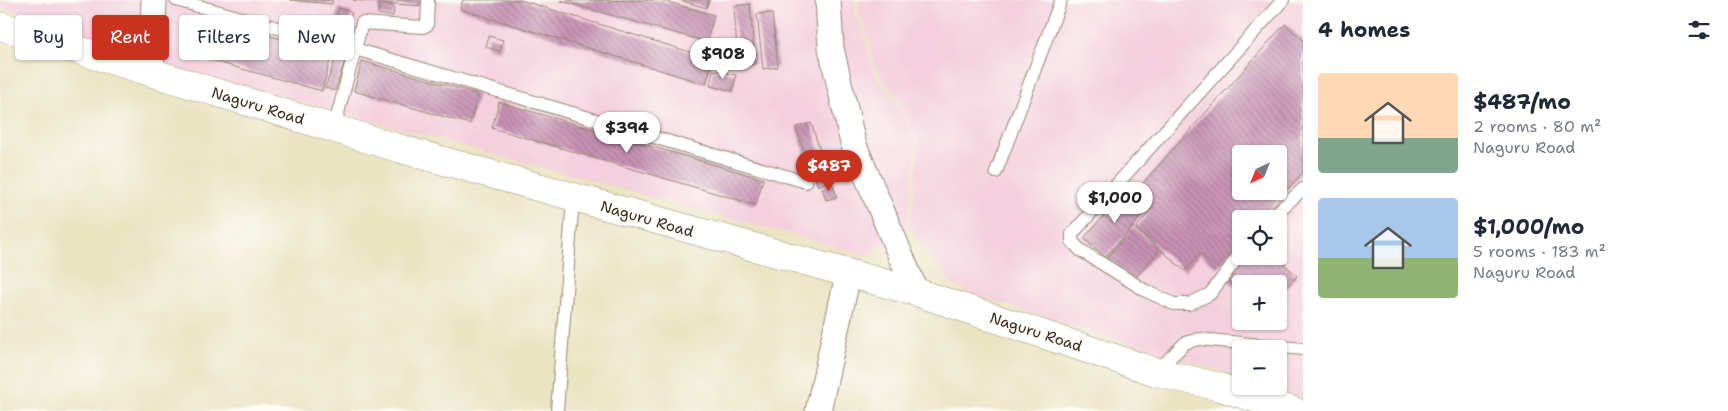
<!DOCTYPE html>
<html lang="en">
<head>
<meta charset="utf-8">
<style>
  :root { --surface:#fff; --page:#f6f6f7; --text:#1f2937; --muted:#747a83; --accent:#c8321e }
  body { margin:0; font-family:"Shantell Sans",sans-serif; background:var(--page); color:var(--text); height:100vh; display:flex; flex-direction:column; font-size:19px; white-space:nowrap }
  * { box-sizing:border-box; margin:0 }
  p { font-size:16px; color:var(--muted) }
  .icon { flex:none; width:28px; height:28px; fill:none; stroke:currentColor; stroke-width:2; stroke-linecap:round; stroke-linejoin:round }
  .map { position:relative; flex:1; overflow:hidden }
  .sheet { display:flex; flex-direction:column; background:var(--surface); width:425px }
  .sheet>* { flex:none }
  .hud { position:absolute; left:15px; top:15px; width:475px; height:45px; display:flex; gap:10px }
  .needle { width:32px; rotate:223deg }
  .tools { position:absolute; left:1232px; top:145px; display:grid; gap:10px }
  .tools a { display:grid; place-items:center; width:55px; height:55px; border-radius:5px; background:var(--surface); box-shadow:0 1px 4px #0004; font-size:25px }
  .price { position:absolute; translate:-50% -42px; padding:0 11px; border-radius:18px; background:#fff; color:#222; font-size:16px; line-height:32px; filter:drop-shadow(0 1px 2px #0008) }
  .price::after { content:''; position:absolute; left:50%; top:30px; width:15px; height:11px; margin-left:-8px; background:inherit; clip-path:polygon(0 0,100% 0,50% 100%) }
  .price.on { background:var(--accent); color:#fff }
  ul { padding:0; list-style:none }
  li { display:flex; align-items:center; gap:15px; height:125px; padding:0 15px }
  li span { display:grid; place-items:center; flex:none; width:140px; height:100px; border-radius:5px; color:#555 }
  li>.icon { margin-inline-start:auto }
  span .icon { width:60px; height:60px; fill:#fffc; stroke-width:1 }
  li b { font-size:21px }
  h2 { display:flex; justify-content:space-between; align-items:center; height:60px; padding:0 15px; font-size:21px }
  .chip { padding:0 18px; border-radius:5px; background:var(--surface); box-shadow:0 1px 4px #0004; font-size:18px; line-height:45px }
  .chip.on { background:var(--accent); color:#fff }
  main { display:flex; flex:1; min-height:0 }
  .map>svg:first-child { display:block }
  .built { fill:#f4cfdd; fill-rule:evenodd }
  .building { fill:url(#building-back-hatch); fill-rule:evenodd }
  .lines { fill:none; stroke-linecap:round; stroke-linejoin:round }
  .lane-casing { stroke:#938770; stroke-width:14 }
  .street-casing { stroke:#938770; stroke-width:27 }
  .secondary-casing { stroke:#938770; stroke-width:29 }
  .lane { stroke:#fff; stroke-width:12 }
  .street { stroke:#fff; stroke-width:25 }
  .secondary { stroke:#fff; stroke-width:28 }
  .labels { text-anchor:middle; stroke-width:4; stroke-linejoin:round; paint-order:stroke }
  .street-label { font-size:15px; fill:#3b2a1e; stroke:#fdfcf7 }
</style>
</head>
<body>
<main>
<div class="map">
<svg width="1303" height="411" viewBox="0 0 1303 411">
  <defs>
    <pattern id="building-back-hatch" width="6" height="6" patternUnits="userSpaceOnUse" patternTransform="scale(1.25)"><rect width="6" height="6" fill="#c893b4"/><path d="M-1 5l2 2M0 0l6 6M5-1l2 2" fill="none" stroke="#a47892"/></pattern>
  </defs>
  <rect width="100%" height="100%" fill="#fdfcf7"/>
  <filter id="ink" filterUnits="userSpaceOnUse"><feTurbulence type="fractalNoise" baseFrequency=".02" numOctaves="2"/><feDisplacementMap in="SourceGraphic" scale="10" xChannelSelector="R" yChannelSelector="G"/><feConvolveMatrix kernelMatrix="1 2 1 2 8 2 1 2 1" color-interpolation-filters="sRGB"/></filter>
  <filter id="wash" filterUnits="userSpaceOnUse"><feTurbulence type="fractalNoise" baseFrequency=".0096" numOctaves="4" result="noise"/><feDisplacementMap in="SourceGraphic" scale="20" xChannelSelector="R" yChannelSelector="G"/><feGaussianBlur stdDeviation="1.12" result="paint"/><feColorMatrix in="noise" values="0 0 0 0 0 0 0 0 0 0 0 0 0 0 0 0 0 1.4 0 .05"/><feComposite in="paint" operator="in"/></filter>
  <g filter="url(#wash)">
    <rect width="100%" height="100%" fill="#ebe4c3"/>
    <g class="built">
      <path d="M0,0H855V12L863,29L872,70L898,105L916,141L907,229L866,255L173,67L0,6Z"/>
      <path d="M859,0H1303V399L1267,386H1279V349H1241V377L978,296L954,286L910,229L919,143L901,104L875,68L865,24L858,10ZM1241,154H1279V191H1241ZM1241,219H1279V256H1241ZM1241,284H1279V321H1241Z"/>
    </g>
    <g id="blocks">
      <g class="building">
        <path d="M290,0H332V4Z"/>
        <path d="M353,0H420V6Z"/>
        <path d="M463,0H520L713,59L706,84L460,9Z"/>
        <path d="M660,0L714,15L707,42L561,1Z"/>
        <path d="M680,0H709L706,8Z"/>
        <path d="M379,4L394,6L393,16L378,14Z"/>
        <path d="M750,4L755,64L738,65L734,6Z"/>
        <path d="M339,8L352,13L348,24L335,19Z"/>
        <path d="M772,13L778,67L763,69L757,14Z"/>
        <path d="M210,19L332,53L322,91L199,57Z"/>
        <path d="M332,21L349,27L345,38L328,33Z"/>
        <path d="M1285,24L1303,40V172L1261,219H1241V241L1217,268L1200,254L1185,271L1136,228L1151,210L1133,194ZM1241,154H1279V191H1241Z"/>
        <path d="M489,36L503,40L500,51L486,47Z"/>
        <path d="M336,57L345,60L335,91L325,88Z"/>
        <path d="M362,61L478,94L470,124L354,91Z"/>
        <path d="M713,70L736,75L733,91L710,86Z"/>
        <path d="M499,102L763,179L756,205L492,128Z"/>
        <path d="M811,123L825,166L810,170L796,127Z"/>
        <path d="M826,172L830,181L818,186L815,177Z"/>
        <path d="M833,185L837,197L826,200L822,188Z"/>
        <path d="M1125,192L1146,211L1105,257L1084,238Z"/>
        <path d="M1133,227L1159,250L1133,281L1107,258Z"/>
        <path d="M1243,256H1276L1297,276L1279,295V284H1241V293L1224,277Z"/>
      </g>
    </g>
  </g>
  <g filter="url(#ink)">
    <use href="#blocks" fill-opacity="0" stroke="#938770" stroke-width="1"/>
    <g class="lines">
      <defs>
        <g id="lane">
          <path d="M176,0L355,49L806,182"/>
          <path d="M334,128L362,23L423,27L427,25L428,0"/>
          <path d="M996,172L1061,0"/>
          <path d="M1270,219L1303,189"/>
          <path d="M1241,253L1210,294L1189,304H1174L1146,291L1080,250L1072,241V234L1283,0"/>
          <path d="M1156,372L1185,343L1199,339L1303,349"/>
          <path d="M557,411L573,198"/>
        </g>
        <g id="street">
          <path d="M828,0L831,48L853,143L916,292"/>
          <path d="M151,73L154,0"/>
          <path d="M818,411L848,275"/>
        </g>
        <path id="secondary" d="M0,26L401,149L916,292L1156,372L1220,387L1294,411"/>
      </defs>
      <use href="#lane" class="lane-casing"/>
      <use href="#street" class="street-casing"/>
      <use href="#secondary" class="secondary-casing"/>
      <use href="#lane" class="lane"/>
      <use href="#street" class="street"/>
      <use href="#secondary" class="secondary"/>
    </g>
  </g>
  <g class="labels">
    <g class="street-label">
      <text transform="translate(258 106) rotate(17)" y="5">Naguru Road</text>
      <text transform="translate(647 219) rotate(16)" y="5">Naguru Road</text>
      <text transform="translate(1036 332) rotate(18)" y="5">Naguru Road</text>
    </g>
  </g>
</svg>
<div class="tools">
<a><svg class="needle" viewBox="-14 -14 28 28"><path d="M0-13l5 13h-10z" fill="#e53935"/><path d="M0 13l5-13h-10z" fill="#747a83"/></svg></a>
<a><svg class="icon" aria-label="locate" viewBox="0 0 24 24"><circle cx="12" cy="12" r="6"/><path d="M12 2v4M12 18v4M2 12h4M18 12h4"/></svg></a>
<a>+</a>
<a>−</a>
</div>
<b class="price" style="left:723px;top:80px">$908</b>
<b class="price" style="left:627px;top:154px">$394</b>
<b class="price on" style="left:829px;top:192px">$487</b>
<b class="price" style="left:1115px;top:224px">$1,000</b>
<div class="hud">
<a class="chip">Buy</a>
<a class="chip on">Rent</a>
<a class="chip">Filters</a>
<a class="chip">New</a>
</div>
</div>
<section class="sheet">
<h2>4 homes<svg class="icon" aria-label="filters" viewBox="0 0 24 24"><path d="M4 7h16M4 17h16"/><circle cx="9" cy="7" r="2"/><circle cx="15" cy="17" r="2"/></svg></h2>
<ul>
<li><span style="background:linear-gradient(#ffd9b3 65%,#7fa58c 0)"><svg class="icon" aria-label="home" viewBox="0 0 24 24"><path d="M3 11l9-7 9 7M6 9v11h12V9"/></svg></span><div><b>$487/mo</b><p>2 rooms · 80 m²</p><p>Naguru Road</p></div></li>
<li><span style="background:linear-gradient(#a9c7e8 60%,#8fb573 0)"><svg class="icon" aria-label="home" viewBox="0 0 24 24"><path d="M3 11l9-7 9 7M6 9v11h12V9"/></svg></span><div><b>$1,000/mo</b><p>5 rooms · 183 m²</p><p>Naguru Road</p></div></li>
</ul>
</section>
</main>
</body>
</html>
